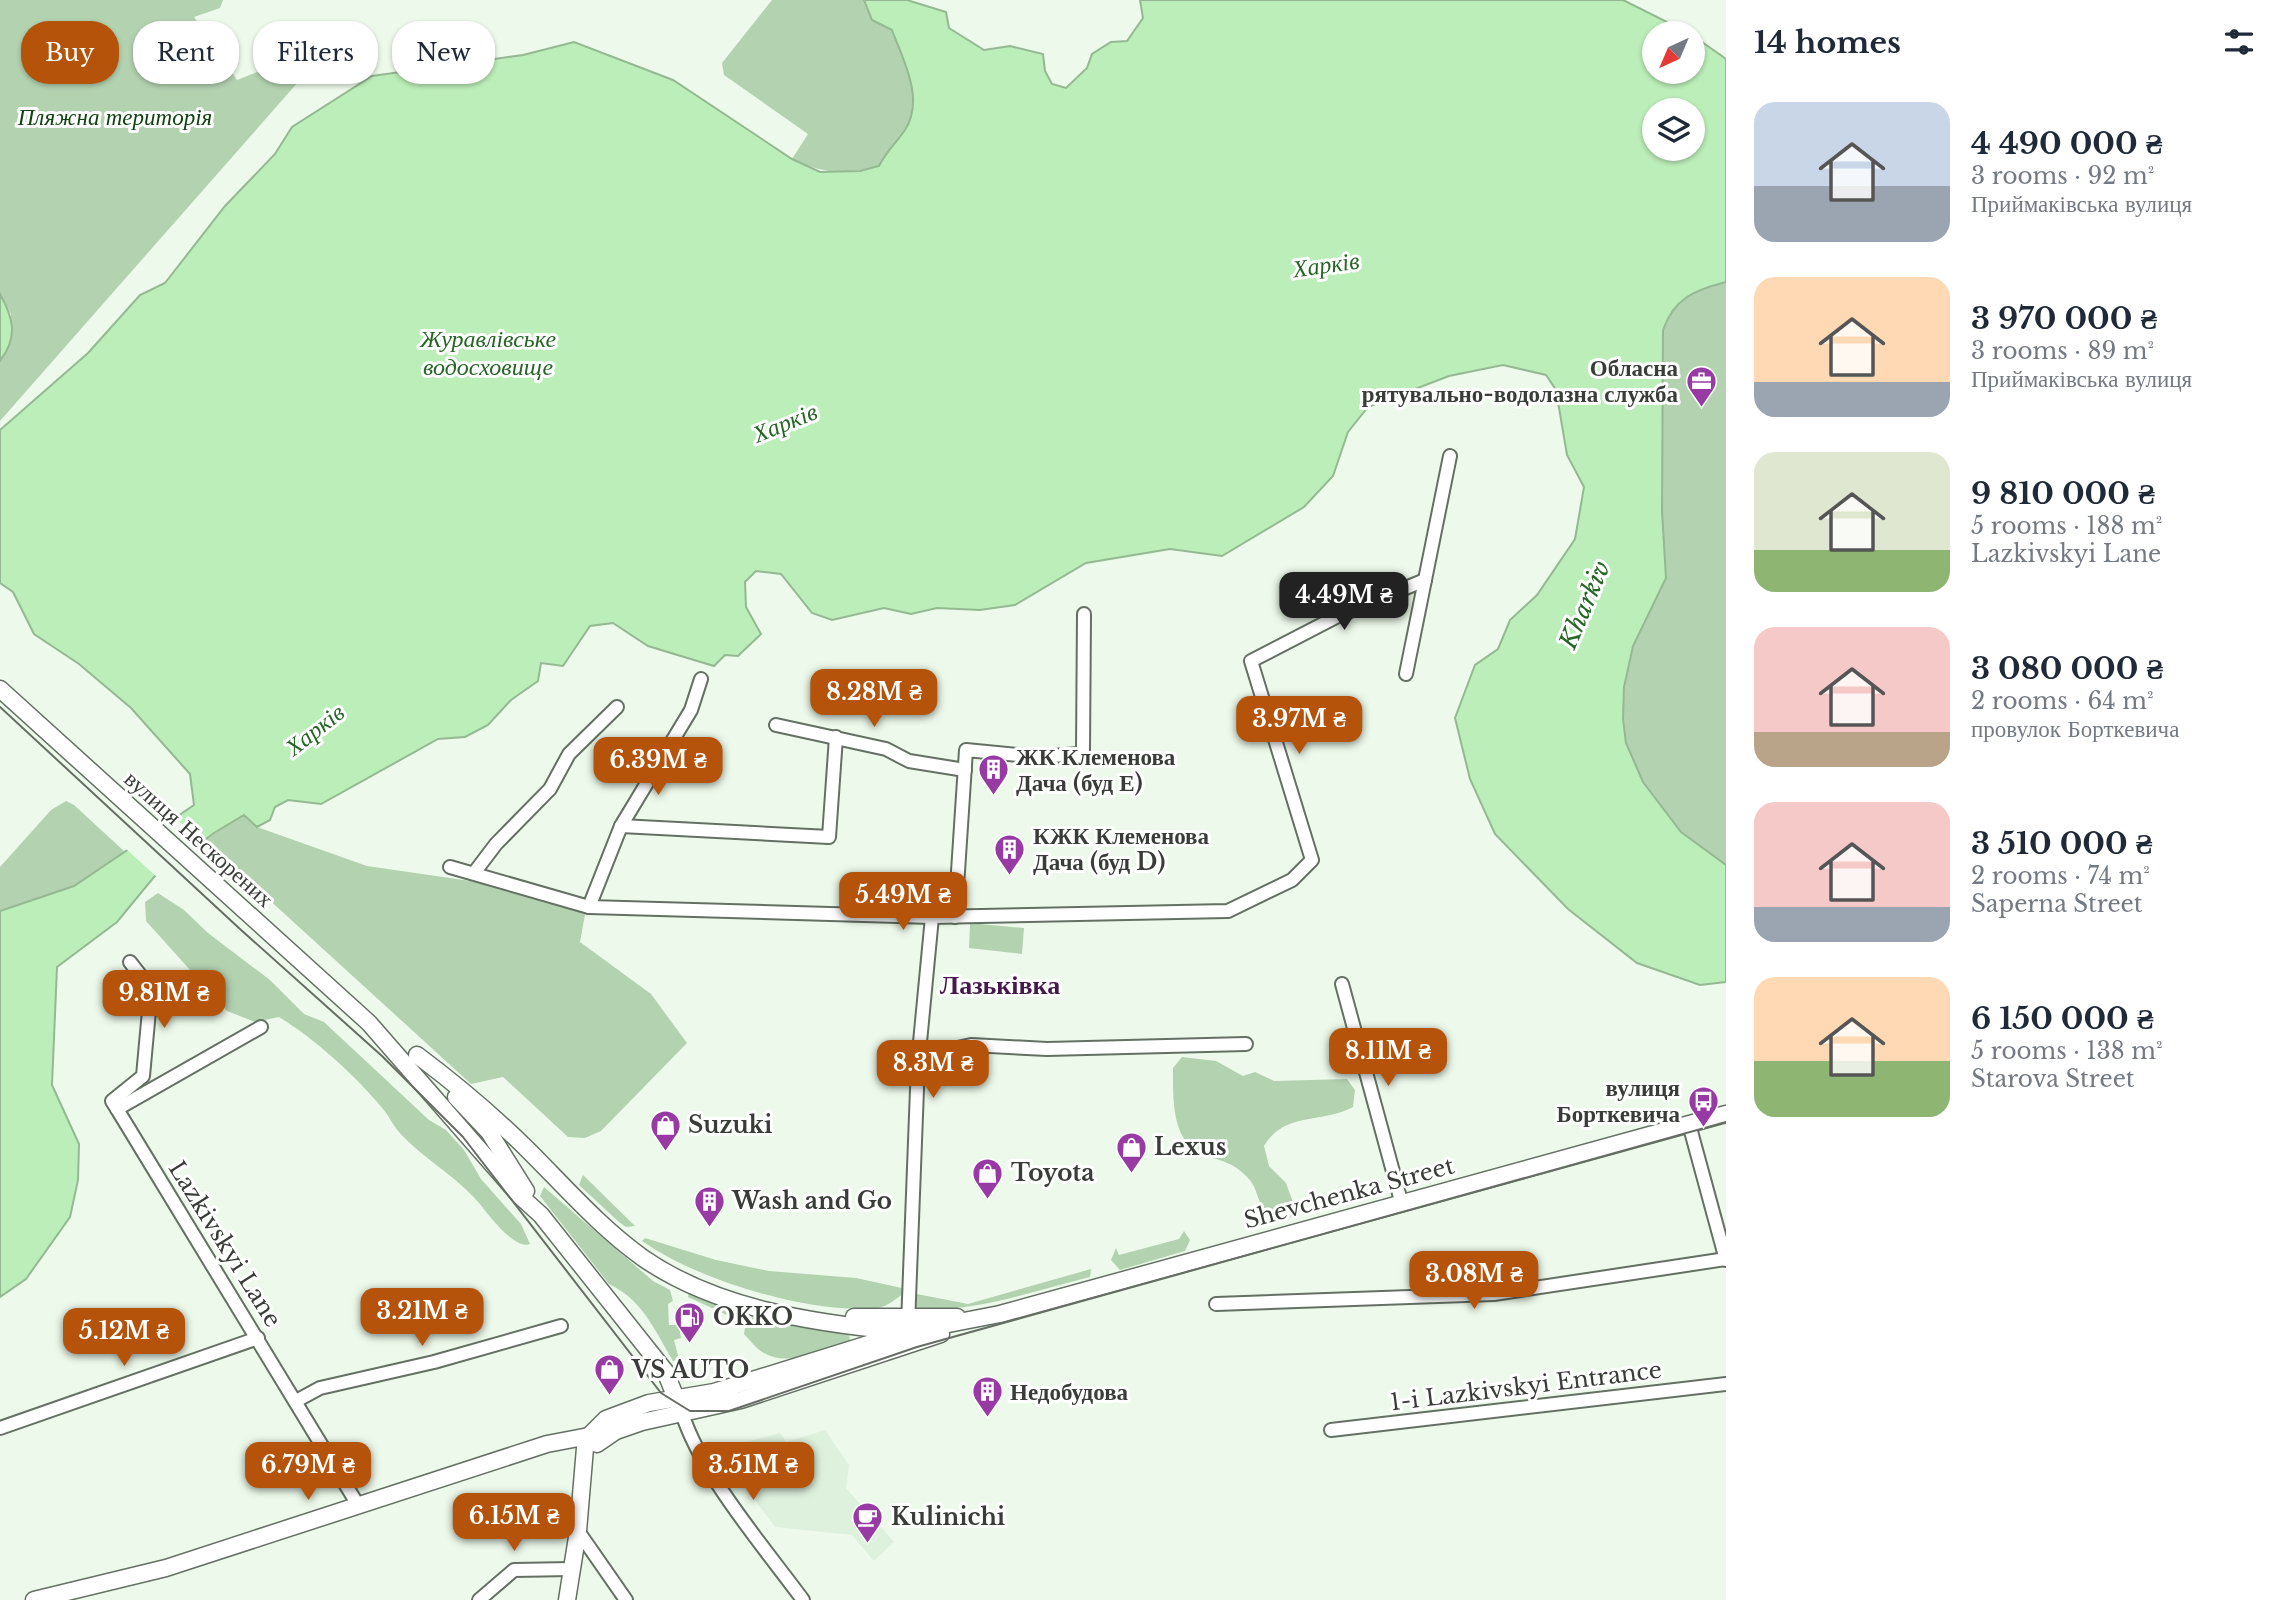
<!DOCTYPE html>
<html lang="en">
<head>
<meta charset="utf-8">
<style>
  :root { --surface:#fff; --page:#f2f2f3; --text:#1f2937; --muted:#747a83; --accent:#b45309 }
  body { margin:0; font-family:"Libre Baskerville",serif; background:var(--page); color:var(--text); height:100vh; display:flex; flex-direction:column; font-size:26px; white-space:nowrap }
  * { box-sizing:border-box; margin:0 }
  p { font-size:23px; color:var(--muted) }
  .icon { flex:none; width:38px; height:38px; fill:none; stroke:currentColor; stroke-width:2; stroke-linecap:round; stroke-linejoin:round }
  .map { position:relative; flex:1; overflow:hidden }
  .details { display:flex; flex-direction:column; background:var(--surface); width:560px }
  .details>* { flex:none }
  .top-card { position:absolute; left:21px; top:21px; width:665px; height:63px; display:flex; gap:14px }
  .needle { width:46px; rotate:224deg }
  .buttons { position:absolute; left:1642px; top:21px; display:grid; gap:14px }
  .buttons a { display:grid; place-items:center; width:63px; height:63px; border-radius:50%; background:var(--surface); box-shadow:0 2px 5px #0004; font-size:35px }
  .price { position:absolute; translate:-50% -60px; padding:0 16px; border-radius:14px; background:var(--accent); color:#fff; font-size:23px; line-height:46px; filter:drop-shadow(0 2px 4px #0008) }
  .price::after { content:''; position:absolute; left:50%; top:42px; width:21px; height:16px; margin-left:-10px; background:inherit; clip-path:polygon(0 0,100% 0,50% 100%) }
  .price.selected { background:#222; color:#fff }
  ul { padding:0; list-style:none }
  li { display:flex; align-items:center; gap:21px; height:175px; padding:0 28px }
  li span { display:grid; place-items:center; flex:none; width:196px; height:140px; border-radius:21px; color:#555 }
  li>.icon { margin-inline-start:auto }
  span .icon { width:84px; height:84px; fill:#fffc; stroke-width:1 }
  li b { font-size:30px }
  h2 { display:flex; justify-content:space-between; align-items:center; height:84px; padding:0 28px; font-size:30px }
  .chip { padding:0 24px; border-radius:28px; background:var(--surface); box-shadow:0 2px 5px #0004; font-size:24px; line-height:63px }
  .chip.selected { background:var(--accent); color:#fff }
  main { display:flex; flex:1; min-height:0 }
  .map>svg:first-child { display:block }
  .built { fill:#def1dd }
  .green { fill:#b3d2b0 }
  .water { fill:#bceeb9; stroke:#94b992; stroke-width:2; fill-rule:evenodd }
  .pier { fill:#edfaeb }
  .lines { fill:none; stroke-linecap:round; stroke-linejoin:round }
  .minor-casing { stroke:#647063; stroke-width:16 }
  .major-casing { stroke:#647063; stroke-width:19 }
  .minor { stroke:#fff; stroke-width:12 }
  .major { stroke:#fff; stroke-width:16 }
  .tram { stroke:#666d64; stroke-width:2 }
  .labels { text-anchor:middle; stroke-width:6; stroke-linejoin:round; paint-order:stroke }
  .park-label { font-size:23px; font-style:italic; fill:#124312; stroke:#fff }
  .poi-label { font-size:23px; font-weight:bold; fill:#383d37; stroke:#fff; text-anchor:start }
  .street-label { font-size:23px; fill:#383d37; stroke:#fff }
  .water-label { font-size:24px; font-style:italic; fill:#266625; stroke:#fff }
  .quarter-label { font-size:26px; font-weight:bold; fill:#46194c; stroke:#fff }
</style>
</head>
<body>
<main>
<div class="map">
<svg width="1726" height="1600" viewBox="0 0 1726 1600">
  <rect width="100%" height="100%" fill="#edfaeb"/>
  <path class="built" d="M825,1430L849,1465L846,1488L894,1542L874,1561L852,1535L775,1527L728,1464L733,1450L746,1442L780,1433L786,1442Z"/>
  <g class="green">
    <path d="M0,0H223L220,8L194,17L237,80L278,64L299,81L0,421V361L11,314L0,294Z"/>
    <path d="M772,0H864L872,20L892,29C903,60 925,99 905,130C896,143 886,152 879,166C845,175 824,174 792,159L808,134L724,75L722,63Z"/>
    <path d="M1726,282V865L1681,832L1643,782L1626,743L1623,719L1624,687L1633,646L1666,578L1662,511L1663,330C1674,298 1695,290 1726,282Z"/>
    <path d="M66,801L74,805L125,852L74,886L0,911V867L51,810Z"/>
    <path d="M244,815L257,827L367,866L512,887L586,909L580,942L651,994L687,1043L601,1131L585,1138L568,1137L503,1077L471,1084L207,843L206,839Z"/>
    <path d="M158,893L184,910L208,933L270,980L304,1014L324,1022L429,1120L446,1130L464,1150L481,1179L521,1224L530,1244C514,1250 488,1214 479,1203C455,1175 422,1158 398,1131C393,1125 389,1116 383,1109C356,1076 315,1039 279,1017L255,1022L227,1011L146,921L145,902Z"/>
    <path d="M970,923L1024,928L1022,954L969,948Z"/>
    <path d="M1182,1057L1216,1061L1243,1076L1255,1072L1274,1081L1347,1079L1355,1090L1353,1107C1322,1124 1285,1111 1264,1146L1269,1166L1286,1183L1298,1216L1277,1220C1252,1203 1262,1192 1247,1177C1233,1162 1221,1161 1204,1155C1171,1143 1173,1098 1173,1068Z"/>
    <path d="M583,1175L635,1226L626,1227L619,1222L579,1185Z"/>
    <path d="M544,1187L653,1281L670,1290L673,1301L668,1304L669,1325H679L681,1338L674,1340L679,1359L673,1361C655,1331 643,1300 609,1284L540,1196Z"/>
    <path d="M1184,1231L1190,1240L1185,1251L1120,1270L1111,1260L1116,1248L1119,1255L1179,1239Z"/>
    <path d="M645,1238L716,1260L769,1271L856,1278L902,1288L906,1292C898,1297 887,1307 878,1308C811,1315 697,1280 642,1241Z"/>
    <path d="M1091,1269L1090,1277C1033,1291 974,1313 915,1309L917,1294L968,1304Z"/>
    <path d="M689,1292L731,1309L727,1315L688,1297Z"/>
    <path d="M755,1316L849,1332L850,1341C825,1349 789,1368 764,1353C756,1349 750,1340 744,1334L746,1321Z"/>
  </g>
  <g class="water">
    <path d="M864,0H907L946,12L949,28L984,50L1010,46L1043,54L1045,71L1052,84L1066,88L1087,68L1092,54L1111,42L1127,41L1143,18L1140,0H1623L1689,33H1654V72H1692V35L1726,59V282C1695,290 1674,298 1663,330L1662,511L1666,578L1633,646L1624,687L1623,719L1626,743L1643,782L1681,832L1726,865V982L1700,985L1637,963L1568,909L1495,834L1470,779L1455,718L1475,665L1498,649L1510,620L1537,595L1575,539L1584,487L1567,455L1556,390L1546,375L1503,365L1449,376L1368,407L1348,432L1333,476L1304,507L1222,556L1170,549L1086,563L1015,605L980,610L937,608L911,614L884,608L832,620L812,613L781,574L756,571L745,582L746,607L761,634L738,656L725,655L714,666L648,646L613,623L590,626L563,666L541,663L538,681L511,700L488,725L465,737L438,739L321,804L288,800L275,807L270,820L257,827L244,815L214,833L154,877L117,922L57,967L52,1085L79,1144L78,1180L70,1217L26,1279L0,1297V911L74,886L194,805L190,774L131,708L79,664L34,634L13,592L0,583V430L88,353L140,295L165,283L225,206L275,154L292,127L372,76L523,55L574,42L673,80L792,159L820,172L860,171L879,166C886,152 896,143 905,130C925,99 903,60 892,30L872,20ZM1654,110H1692V149H1654Z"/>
    <path d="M0,294C14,319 18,337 0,361Z"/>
  </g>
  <path class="pier" d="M173,816L204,844L158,878L125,848Z"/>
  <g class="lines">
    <defs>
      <g id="minor">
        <path d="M1406,674L1450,456"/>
        <path d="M776,725L886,749L909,761L965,770"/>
        <path d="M621,826L829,837L836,737"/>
        <path d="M450,867L589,907L932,917L1228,911L1292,880L1312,860L1251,661L1340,615L1425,580"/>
        <path d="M474,873L496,844L550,789L569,754L617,707"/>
        <path d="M589,907L621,826L691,710L701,679"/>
        <path d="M955,917L966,750L1038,757L1079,754L1083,750L1084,614"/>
        <path d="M1342,984L1401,1201"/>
        <path d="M261,1027L117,1109L358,1505"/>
        <path d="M918,1063L944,1051L971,1045L1047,1049L1246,1044"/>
        <path d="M117,1109L112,1101L143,1076L151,989L130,962"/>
        <path d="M1689,1124L1726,1260"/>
        <path d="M1216,1304L1494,1294L1726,1259"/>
        <path d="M908,1325L918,1063L932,917"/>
        <path d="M296,1401L320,1388L434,1362L561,1326"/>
        <path d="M682,1413C701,1474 764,1547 803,1600"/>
        <path d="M0,1428L258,1338"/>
        <path d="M1331,1430L1726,1384"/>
        <path d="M578,1531L626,1600"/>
        <path d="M479,1600L514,1570L571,1569"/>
      </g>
      <g id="major">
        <path d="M0,689L369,1023L520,1196L541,1215L665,1371L682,1413"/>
        <path d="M417,1055C457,1085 495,1117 530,1152C567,1189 601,1228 643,1258C715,1308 812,1323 897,1331"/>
        <path d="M456,1097L489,1132L526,1191"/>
        <path d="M854,1317H957"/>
        <path d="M597,1444L616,1431L642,1422L741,1400L941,1334"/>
        <path d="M34,1600L166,1568L547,1444L589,1436L604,1438"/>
        <path d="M567,1600L578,1531L585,1448L589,1436L606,1419L649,1403L714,1392L907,1332L1000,1314L1726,1114"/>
      </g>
    </defs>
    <use href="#minor" class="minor-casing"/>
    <use href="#major" class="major-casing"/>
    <use href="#minor" class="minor"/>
    <use href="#major" class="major"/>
    <path class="tram" d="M0,707L240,929L382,1056L463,1137L661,1393L690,1411H729L917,1347L1726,1122"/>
  </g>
  <defs>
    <symbol id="office-pin" viewBox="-11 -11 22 30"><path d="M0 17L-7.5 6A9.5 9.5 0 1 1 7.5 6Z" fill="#973aa3" stroke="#fff"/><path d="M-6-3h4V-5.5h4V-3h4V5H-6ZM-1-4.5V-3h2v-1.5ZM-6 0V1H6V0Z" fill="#fff"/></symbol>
    <symbol id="building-pin" viewBox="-11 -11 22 30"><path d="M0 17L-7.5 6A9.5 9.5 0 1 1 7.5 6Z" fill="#973aa3" stroke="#fff"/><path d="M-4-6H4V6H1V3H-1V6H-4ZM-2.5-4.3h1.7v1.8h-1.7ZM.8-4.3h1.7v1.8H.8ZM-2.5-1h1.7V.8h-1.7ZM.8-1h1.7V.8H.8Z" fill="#fff"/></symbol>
    <symbol id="bus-pin" viewBox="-11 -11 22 30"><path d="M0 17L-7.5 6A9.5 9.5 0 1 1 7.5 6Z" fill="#973aa3" stroke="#fff"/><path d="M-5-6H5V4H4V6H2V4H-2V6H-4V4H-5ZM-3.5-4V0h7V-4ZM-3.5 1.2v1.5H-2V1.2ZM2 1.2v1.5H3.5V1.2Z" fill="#fff"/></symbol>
    <symbol id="shop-pin" viewBox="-11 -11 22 30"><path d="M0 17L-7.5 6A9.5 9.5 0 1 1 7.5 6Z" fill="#973aa3" stroke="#fff"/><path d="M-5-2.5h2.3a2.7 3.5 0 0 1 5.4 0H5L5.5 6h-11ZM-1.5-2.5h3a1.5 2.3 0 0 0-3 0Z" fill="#fff"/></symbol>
    <symbol id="fuel-pin" viewBox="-11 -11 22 30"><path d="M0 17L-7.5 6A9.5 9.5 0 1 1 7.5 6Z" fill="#973aa3" stroke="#fff"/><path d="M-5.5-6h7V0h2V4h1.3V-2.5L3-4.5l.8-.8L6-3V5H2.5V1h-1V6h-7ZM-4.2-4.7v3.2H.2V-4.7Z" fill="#fff"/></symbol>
    <symbol id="cafe-pin" viewBox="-11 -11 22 30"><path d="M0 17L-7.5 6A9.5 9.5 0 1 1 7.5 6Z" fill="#973aa3" stroke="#fff"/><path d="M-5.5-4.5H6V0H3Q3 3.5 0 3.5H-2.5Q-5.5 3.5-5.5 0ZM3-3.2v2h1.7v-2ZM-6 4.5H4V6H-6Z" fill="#fff"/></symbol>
  </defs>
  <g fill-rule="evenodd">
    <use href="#office-pin" x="1684" y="364" width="35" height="47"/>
    <use href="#building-pin" x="976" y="752" width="35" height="47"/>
    <use href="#building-pin" x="992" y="832" width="35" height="47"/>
    <use href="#bus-pin" x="1686" y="1084" width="35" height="47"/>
    <use href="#shop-pin" x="648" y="1108" width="35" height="47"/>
    <use href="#shop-pin" x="1114" y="1130" width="35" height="47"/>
    <use href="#shop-pin" x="970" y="1156" width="35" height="47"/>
    <use href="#building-pin" x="692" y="1184" width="35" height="47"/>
    <use href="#fuel-pin" x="672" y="1300" width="35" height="47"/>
    <use href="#shop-pin" x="592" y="1352" width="35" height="47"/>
    <use href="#building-pin" x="970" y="1374" width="35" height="47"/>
    <use href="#cafe-pin" x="850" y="1500" width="35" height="47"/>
  </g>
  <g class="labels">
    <g class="park-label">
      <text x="115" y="125">Пляжна територія</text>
    </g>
    <g class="poi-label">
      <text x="1678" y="376" text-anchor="end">Обласна<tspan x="1678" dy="26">рятувально-водолазна служба</tspan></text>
      <text x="1016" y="765">ЖК Клеменова<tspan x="1016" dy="26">Дача (буд Е)</tspan></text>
      <text x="1033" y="844">КЖК Клеменова<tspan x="1033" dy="26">Дача (буд D)</tspan></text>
      <text x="1680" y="1096" text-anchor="end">вулиця<tspan x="1680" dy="26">Борткевича</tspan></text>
      <text x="688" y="1133">Suzuki</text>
      <text x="1154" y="1155">Lexus</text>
      <text x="1011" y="1181">Toyota</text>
      <text x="732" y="1209">Wash and Go</text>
      <text x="713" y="1325">OKKO</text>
      <text x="632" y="1378">VS AUTO</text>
      <text x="1010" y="1400">Недобудова</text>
      <text x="891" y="1525">Kulinichi</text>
    </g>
    <g class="street-label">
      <text transform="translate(199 839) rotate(42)" y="8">вулиця Нескорених</text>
      <text transform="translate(1349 1193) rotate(-15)" y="8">Shevchenka Street</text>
      <text transform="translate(225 1244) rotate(58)" y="8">Lazkivskyi Lane</text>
      <text transform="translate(1526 1386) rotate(-7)" y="8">1-i Lazkivskyi Entrance</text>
    </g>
    <g class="water-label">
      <text transform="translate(1326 265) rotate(-8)" y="8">Харків</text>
      <text x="488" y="347">Журавлівське<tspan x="488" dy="28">водосховище</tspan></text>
      <text transform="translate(785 423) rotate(-22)" y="8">Харків</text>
      <text transform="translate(1585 605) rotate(-67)" y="8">Kharkiv</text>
      <text transform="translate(315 730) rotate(-38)" y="8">Харків</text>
    </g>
    <g class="quarter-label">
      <text x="1000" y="994">Лазьківка</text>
    </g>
  </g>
</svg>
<div class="buttons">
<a><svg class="needle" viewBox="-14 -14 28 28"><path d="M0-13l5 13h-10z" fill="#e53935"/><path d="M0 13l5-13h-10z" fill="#747a83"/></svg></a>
<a><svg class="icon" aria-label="layers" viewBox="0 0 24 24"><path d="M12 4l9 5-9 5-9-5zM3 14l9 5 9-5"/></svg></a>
</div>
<b class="price selected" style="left:1344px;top:632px">4.49M ₴</b>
<b class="price" style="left:874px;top:729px">8.28M ₴</b>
<b class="price" style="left:1299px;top:756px">3.97M ₴</b>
<b class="price" style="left:658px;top:797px">6.39M ₴</b>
<b class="price" style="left:903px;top:932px">5.49M ₴</b>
<b class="price" style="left:164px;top:1030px">9.81M ₴</b>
<b class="price" style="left:1388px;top:1088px">8.11M ₴</b>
<b class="price" style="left:933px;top:1100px">8.3M ₴</b>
<b class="price" style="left:1474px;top:1311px">3.08M ₴</b>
<b class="price" style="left:422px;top:1348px">3.21M ₴</b>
<b class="price" style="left:124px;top:1368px">5.12M ₴</b>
<b class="price" style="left:308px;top:1502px">6.79M ₴</b>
<b class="price" style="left:753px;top:1502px">3.51M ₴</b>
<b class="price" style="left:514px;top:1553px">6.15M ₴</b>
<div class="top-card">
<a class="chip selected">Buy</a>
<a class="chip">Rent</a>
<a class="chip">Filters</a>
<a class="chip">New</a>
</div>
</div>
<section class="details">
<h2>14 homes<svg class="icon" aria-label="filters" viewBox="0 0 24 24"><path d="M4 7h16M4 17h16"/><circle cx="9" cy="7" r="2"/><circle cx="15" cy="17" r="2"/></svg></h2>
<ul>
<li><span style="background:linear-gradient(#c9d6e8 60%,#9aa5b1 0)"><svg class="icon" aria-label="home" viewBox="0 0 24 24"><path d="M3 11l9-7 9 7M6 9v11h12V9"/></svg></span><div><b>4 490 000 ₴</b><p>3 rooms · 92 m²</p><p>Приймаківська вулиця</p></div></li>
<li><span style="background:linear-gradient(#ffd9b3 75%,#9aa5b1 0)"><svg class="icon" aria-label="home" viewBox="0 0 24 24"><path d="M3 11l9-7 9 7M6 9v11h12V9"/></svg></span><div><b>3 970 000 ₴</b><p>3 rooms · 89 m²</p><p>Приймаківська вулиця</p></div></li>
<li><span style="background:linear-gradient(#dfe7d0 70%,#8fb573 0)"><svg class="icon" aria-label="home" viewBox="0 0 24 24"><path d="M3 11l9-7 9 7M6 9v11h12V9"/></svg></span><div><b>9 810 000 ₴</b><p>5 rooms · 188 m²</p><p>Lazkivskyi Lane</p></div></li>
<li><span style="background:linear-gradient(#f6c9c9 75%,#b9a48a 0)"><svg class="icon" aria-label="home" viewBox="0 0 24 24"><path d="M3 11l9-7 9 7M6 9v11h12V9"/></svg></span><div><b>3 080 000 ₴</b><p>2 rooms · 64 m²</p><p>провулок Борткевича</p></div></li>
<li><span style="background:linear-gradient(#f6c9c9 75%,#9aa5b1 0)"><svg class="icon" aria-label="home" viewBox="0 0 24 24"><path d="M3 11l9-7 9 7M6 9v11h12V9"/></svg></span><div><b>3 510 000 ₴</b><p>2 rooms · 74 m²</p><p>Saperna Street</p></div></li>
<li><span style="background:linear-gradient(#ffd9b3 60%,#8fb573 0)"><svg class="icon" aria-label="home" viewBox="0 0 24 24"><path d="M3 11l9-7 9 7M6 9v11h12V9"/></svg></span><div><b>6 150 000 ₴</b><p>5 rooms · 138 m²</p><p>Starova Street</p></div></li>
</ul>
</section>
</main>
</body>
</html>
